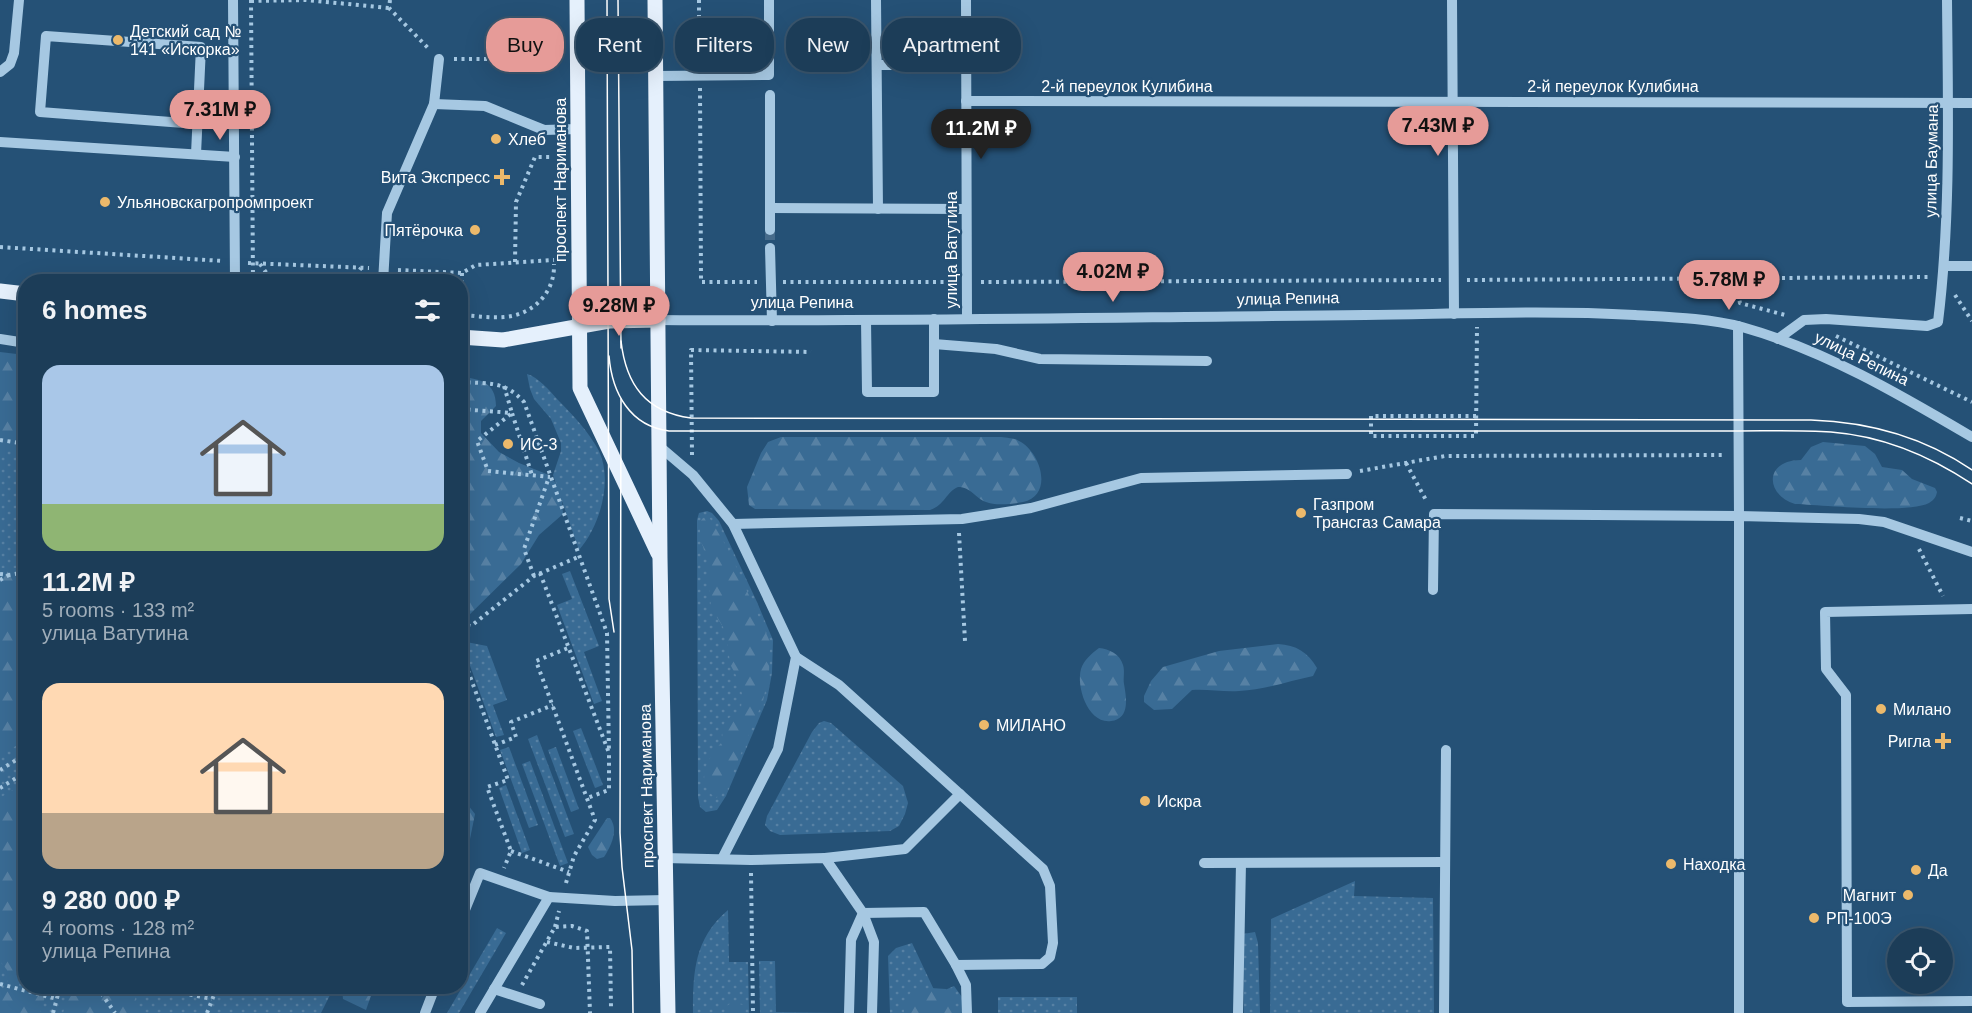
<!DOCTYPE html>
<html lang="en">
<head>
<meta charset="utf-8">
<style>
  :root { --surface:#1c3d58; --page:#25445e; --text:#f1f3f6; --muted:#a0aeba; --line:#3a566e; --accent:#e69b98 }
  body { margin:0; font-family:Arial,sans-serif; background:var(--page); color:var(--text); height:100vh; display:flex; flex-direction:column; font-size:22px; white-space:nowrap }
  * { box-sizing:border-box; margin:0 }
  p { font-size:20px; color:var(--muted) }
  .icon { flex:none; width:33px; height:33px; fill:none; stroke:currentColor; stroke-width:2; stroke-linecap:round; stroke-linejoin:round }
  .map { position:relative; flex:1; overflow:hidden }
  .panel { position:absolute; left:18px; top:274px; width:450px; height:720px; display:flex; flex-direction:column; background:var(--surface); border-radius:24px; box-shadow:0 6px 24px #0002,0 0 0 2px var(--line) }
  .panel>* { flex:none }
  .top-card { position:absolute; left:486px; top:18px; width:570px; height:54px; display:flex; gap:12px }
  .tools { position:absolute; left:1887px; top:928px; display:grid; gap:12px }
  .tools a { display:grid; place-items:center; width:66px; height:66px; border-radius:50%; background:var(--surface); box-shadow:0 6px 24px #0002,0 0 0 2px var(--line); font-size:30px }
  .price { position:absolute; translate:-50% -51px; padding:0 14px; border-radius:21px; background:var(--accent); color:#111; font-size:20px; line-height:39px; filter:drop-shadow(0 2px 3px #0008) }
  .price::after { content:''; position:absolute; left:50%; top:36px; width:18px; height:14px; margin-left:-9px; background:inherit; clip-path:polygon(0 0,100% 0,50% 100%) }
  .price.on { background:#222; color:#fff }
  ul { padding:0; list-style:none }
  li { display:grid; align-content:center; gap:12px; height:318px; padding:0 24px }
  li span { display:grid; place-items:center; height:186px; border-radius:18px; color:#555 }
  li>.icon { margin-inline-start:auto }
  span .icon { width:108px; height:108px; fill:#fffc; stroke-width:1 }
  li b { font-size:26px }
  h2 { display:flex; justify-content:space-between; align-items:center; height:72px; padding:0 24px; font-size:26px }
  .chip { padding:0 21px; border-radius:24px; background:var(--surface); box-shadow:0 6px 24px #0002,0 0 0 2px var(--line); font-size:21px; line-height:54px }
  .chip.on { background:var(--accent); color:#111 }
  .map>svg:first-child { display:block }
  .grass { fill:url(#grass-dots) }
  .forest { fill:url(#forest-firs) }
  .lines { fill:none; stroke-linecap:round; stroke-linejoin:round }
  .minor-tunnel { stroke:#466b8b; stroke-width:10; stroke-dasharray:10 5; stroke-linecap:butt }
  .path { stroke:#a6c8e2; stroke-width:4; stroke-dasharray:3 4.5; stroke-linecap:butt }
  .minor { stroke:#a6c8e2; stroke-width:10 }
  .major { stroke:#e5f0fc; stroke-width:15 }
  .tram { stroke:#fff; stroke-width:1.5 }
  .poi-dot { fill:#ecb96b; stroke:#255176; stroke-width:2 }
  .labels { text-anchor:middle; stroke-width:4.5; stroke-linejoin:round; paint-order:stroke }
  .poi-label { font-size:16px; fill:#fff; stroke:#255176; text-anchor:start }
  .street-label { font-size:16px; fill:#fff; stroke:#255176 }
</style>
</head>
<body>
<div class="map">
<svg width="1972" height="1013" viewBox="0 0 1972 1013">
  <defs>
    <pattern id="grass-dots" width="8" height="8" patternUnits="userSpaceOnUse" patternTransform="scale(1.5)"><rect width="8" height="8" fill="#396b94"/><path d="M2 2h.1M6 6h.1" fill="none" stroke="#5781a4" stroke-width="1.8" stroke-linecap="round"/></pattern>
    <pattern id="forest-firs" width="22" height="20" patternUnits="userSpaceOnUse" patternTransform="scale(1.5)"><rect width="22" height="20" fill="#396b94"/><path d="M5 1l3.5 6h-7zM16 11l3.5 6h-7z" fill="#5781a4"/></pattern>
  </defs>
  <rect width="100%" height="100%" fill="#255176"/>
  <g class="grass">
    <path d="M0,368L26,372V987H334L321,1013H0Z"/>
    <path d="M527,374C538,377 550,391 558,400C573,415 589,432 599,451C613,481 600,526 579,550L553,475L561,451V443L551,419L534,399L530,389Z"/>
    <path d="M707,511L712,513L719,521L757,602L773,640L772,673L767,700L726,796L717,810L706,812L700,807L698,797L697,520L699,513Z"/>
    <path d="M570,571L599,646L584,652L602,701L594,704L557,605L572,599L562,574Z"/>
    <path d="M461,641L487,646L507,700L493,705L504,735L496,737Z"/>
    <path d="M824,721L831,723L903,786L908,803L905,814L899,826L890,831L780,835L770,831L765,825L767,816L812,732L819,723Z"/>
    <path d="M581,728L603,785L595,788L573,731Z"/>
    <path d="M537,735L574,834L565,837L528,739Z"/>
    <path d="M509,747L538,825L529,828L500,750Z"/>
    <path d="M556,747L579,809L571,812L548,750Z"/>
    <path d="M530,761L568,863L560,866L522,764Z"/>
    <path d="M506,785L530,850L522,853L499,788Z"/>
    <path d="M1355,881L1354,896L1433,898L1434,1013H1270L1271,919Z"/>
    <path d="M728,910L729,962H748L749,1013H693C693,972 694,939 728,910Z"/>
    <path d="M497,928L506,933L459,1013H447Z"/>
    <path d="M1255,932L1258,943L1260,1013H1244L1243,934Z"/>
    <path d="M912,943L936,994L954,986L962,997L963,1013H890L888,956L896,948Z"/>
    <path d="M759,961H775L776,1012L838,1013H760Z"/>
    <rect x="998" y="997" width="79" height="16"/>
  </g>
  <g class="forest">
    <path d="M0,352L25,355V451L0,449Z"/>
    <path d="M461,377C480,379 496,382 496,406L481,421V433L499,452L519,463L549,475L561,489L563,514L539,535L521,564L461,623Z"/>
    <path d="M781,437H1001C1007,438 1015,438 1019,441C1041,452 1054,495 1023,502C1013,504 995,506 986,502C975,498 971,487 958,487C946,492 945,505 930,510L755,509L749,505L747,487L761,453L768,442Z"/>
    <path d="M1823,442L1865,446L1875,454L1882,467L1902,470L1912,479L1935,488L1937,492C1936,497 1934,500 1929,503C1907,514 1823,505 1795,504C1764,494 1765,460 1801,460L1811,447Z"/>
    <path d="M709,517L729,551L770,642L769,672L763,701L729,782L721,795L716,798C693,783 708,756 723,741C720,722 726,720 741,709L742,694L739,681L730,664L728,646L723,627L711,608L707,557L700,539V522L703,518Z"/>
    <path d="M25,565V740L0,756V568H18Z"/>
    <path d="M1278,644C1296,645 1308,652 1317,668L1313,676C1289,681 1264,690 1239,691C1223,692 1208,689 1192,690L1172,709L1154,710L1144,702V696L1151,681L1163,667L1219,651Z"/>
    <path d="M1099,648C1109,649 1120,654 1123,665C1125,671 1123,678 1124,684C1126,696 1131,719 1111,721C1088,724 1076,687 1081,669C1084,660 1091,654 1099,648Z"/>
    <path d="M25,782L26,987H48L40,1013H0V991L8,983L7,970L0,961V798Z"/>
    <path d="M461,796L475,814L468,849L461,854Z"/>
    <path d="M607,818H610C619,830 611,846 604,857L597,859L592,855L588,847Z"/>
    <path d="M71,987H133L137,1006L143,1013H63Z"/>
    <path d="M342,987H374L366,1010L343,999Z"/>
    <path d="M931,988L946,989L954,999V1013H904V1003L911,992Z"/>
    <path d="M733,1002L743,1005L745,1013H724L728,1005Z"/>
  </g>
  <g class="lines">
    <path class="minor-tunnel" d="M770,230V248"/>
    <g class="path">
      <path d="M251,0L253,282"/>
      <path d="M390,0L389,8L429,49"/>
      <path d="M699,0V62"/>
      <path d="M251,1L306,0L389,8"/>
      <path d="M454,59H551"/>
      <path d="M700,88L701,282H757"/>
      <path d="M0,247L223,261"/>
      <path d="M515,262L516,202L535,157H552"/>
      <path d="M248,263L369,268"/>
      <path d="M260,264L273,282"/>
      <path d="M398,270L462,273L476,265L554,260"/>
      <path d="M462,273L461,315C475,316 490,318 504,317C533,315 555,293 554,264"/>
      <path d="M1734,279L1740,303L1785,315"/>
      <path d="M1467,280L1930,277"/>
      <path d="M311,282V280"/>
      <path d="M351,282L361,268"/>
      <path d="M783,282H952"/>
      <path d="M981,282L1441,280"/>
      <path d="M1955,295L1972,321"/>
      <path d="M1836,336L1972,402"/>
      <path d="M460,382C488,384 504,380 524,402L607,633L609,753"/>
      <path d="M504,386L512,413L477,441L488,471L550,477"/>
      <path d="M460,409L512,413L532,475"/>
      <path d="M1476,416H1371V436H1476L1477,327"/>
      <path d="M0,440L26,444"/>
      <path d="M522,443L537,438"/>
      <path d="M692,455L691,350L811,352"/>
      <path d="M1406,463L1427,502"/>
      <path d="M1360,471L1445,456L1726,455"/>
      <path d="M1960,518L1972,521"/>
      <path d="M959,533L965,641"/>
      <path d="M1919,549L1943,596"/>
      <path d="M540,573L609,753V790L587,798"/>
      <path d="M0,574L9,575L26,572"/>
      <path d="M534,576L524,549L549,477"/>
      <path d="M0,580L9,575"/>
      <path d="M460,624L471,626L534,576L578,557"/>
      <path d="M460,649L508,780L487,787L511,851L504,868"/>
      <path d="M495,745L516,737L511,722L553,705"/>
      <path d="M0,770L26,754"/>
      <path d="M0,788L26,772"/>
      <path d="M511,851L569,872"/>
      <path d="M751,873L753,1013"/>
      <path d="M566,883L574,856L595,820L536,661L568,648"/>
      <path d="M555,927L559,911"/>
      <path d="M547,942L574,948L610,947L611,1007"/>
      <path d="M0,984L57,999"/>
      <path d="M522,985L555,927L572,926L587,931L590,1013"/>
      <path d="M97,987L115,1013"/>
      <path d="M153,987L212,999"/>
      <path d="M53,1013L60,987"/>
      <path d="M207,1013L217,987"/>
    </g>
    <g class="minor">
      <path d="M233,0L235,282"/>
      <path d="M876,0L878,209"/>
      <path d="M966,0L967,319"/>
      <path d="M1452,0L1454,314"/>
      <path d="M877,65H966"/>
      <path d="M0,72L10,64L14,53L19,0"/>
      <path d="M656,76L769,75V0"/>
      <path d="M770,95V230"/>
      <path d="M966,101L1972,103"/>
      <path d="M434,104L485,106L544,130L578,129"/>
      <path d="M0,142L235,157"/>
      <path d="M196,154L201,47L46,36L40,112L197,124"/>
      <path d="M770,208L966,209"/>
      <path d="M770,248L772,321"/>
      <path d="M1944,266H1972"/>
      <path d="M383,282L387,213L434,104L439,59"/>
      <path d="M658,320C894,322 1129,317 1365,315C1455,314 1545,310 1635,315C1670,317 1707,318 1742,327C1824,350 1899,394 1972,437"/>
      <path d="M866,320L867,392H934V319"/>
      <path d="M0,339L26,343"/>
      <path d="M1778,339L1804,320L1826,319L1927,326L1938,322C1951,216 1948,107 1947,0"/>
      <path d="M934,344L996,349L1040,359L1207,361"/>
      <path d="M659,446L693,475L733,524L796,657L778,749L722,859"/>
      <path d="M733,524L962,519L1031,508L1141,478L1347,474"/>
      <path d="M1433,590L1434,514L1739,516L1738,326"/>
      <path d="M1972,609L1825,612L1826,669L1846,695L1847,1002L1972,1001"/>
      <path d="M796,657L839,685L1043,869L1050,886L1053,943L1050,957L1042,964L956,965L924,912L863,913"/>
      <path d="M664,858L751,860L825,858L863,913L874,942L872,1013"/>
      <path d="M825,858L905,849L960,794"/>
      <path d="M1204,863L1444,862"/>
      <path d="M460,922L480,873L549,897"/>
      <path d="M956,965L966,985L967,1013"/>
      <path d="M494,989L540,1004"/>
      <path d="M425,1013L435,987"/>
      <path d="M480,1013L549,897L615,901L666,900"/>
      <path d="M849,1013L851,940L863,913"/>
      <path d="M1238,1013L1241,863"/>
      <path d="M1444,1013L1446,750"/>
      <path d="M1739,1013V516L1859,519L1884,522L1972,552"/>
    </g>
    <g class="major">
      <path d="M577,0L580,388L658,553"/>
      <path d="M655,0L660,558L668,1013"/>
      <path d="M0,291L26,294"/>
      <path d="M460,337L503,340L609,321L658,320"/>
    </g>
    <g class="tram">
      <path d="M607,0L609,599L614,632"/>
      <path d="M618,0L621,348"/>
      <path d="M621,341C626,385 646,412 691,418L1811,420C1869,422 1924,437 1972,470"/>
      <path d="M609,356C612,393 630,426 669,431H1739C1770,431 1801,430 1831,432C1882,436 1930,456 1972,484"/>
      <path d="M621,399L620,833L622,867L632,950L633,1013"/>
    </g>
  </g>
  <g class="poi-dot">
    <circle cx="118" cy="40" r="6"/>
    <circle cx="496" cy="139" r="6"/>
    <path d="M499 168h6v6h6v6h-6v6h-6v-6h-6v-6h6z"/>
    <circle cx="105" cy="202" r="6"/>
    <circle cx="475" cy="230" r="6"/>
    <circle cx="508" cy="444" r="6"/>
    <circle cx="1301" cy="513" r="6"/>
    <circle cx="1881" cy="709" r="6"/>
    <circle cx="984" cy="725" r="6"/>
    <path d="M1940 732h6v6h6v6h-6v6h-6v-6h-6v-6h6z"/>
    <circle cx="1145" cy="801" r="6"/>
    <circle cx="1671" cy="864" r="6"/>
    <circle cx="1916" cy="870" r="6"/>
    <circle cx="1908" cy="895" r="6"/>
    <circle cx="1814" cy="918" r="6"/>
  </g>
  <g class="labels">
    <g class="poi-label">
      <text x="130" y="37">Детский сад №<tspan x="130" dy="18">141 «Искорка»</tspan></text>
      <text x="508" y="145">Хлеб</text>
      <text x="490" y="183" text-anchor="end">Вита Экспресс</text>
      <text x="117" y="208">Ульяновскагропромпроект</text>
      <text x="463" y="236" text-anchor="end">Пятёрочка</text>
      <text x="520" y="450">ИС-3</text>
      <text x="1313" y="510">Газпром<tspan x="1313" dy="18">Трансгаз Самара</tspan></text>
      <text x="1893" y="715">Милано</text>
      <text x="996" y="731">МИЛАНО</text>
      <text x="1931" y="747" text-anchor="end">Ригла</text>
      <text x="1157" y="807">Искра</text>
      <text x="1683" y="870">Находка</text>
      <text x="1928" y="876">Да</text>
      <text x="1896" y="901" text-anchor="end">Магнит</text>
      <text x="1826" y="924">РП-100Э</text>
    </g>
    <g class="street-label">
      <text x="1127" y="92">2-й переулок Кулибина</text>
      <text x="1613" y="92">2-й переулок Кулибина</text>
      <text transform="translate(1931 161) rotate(-89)" y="6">улица Баумана</text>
      <text transform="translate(560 180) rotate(-90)" y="6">проспект Нариманова</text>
      <text transform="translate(951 250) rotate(-90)" y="6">улица Ватутина</text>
      <text transform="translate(1288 298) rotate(-1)" y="6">улица Репина</text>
      <text x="802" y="308">улица Репина</text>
      <text transform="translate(1862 358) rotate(26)" y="6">улица Репина</text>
      <text transform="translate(646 786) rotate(-91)" y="6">проспект Нариманова</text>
    </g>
  </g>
</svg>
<div class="tools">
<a><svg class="icon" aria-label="locate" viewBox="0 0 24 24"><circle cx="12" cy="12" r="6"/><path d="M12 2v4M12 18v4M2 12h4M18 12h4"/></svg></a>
</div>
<b class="price" style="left:220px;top:141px">7.31M ₽</b>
<b class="price" style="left:1438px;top:157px">7.43M ₽</b>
<b class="price on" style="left:981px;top:160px">11.2M ₽</b>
<b class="price" style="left:1113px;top:303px">4.02M ₽</b>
<b class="price" style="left:1729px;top:311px">5.78M ₽</b>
<b class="price" style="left:619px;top:337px">9.28M ₽</b>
<div class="top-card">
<a class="chip on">Buy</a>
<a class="chip">Rent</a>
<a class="chip">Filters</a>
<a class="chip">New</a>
<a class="chip">Apartment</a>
</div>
<section class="panel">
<h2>6 homes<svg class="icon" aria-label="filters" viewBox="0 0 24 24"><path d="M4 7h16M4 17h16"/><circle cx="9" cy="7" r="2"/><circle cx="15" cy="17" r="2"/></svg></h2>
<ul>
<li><span style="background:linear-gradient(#a9c7e8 75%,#8fb573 0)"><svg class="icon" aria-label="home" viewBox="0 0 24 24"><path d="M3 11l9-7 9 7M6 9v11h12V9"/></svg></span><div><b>11.2M ₽</b><p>5 rooms · 133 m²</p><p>улица Ватутина</p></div></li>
<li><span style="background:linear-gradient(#ffd9b3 70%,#b9a48a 0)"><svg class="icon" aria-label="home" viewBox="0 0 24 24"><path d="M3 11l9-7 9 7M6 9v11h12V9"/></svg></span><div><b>9 280 000 ₽</b><p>4 rooms · 128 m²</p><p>улица Репина</p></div></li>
</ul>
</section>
</div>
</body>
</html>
